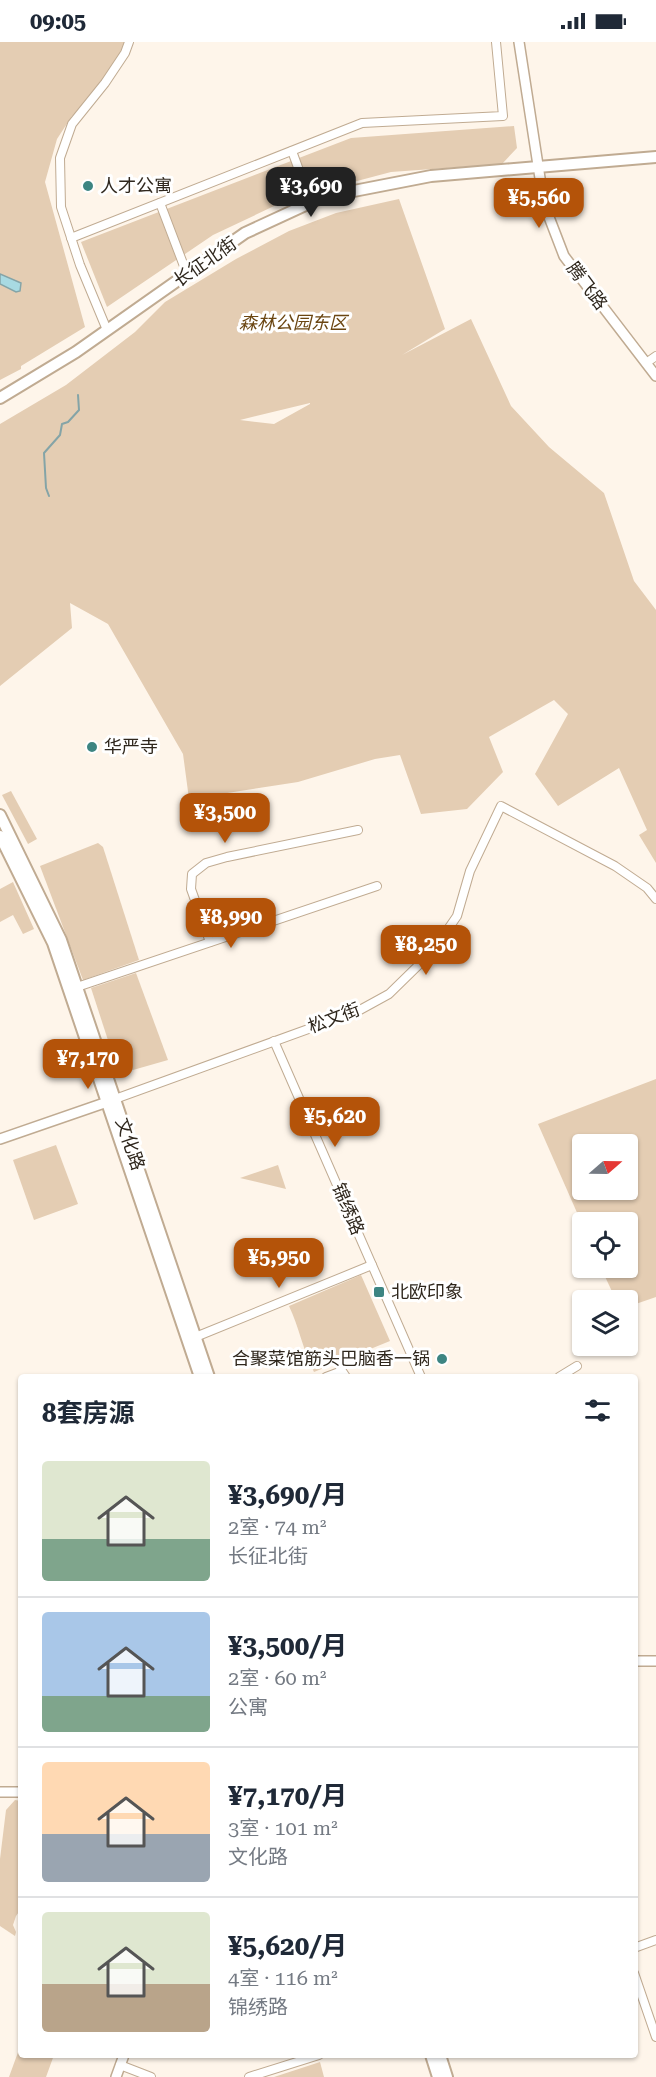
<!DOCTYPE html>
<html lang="zh">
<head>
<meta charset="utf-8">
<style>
  :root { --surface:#fff; --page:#f2f2f3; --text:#1f2937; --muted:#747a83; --line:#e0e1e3; --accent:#b45309 }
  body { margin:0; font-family:"Roboto Serif","Noto Sans SC",serif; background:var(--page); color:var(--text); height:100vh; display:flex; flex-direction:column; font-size:22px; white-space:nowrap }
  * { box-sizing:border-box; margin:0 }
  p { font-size:20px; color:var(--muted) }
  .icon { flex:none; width:33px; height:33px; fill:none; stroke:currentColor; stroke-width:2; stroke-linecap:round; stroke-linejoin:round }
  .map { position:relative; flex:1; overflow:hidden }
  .side { position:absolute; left:18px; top:1332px; width:620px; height:684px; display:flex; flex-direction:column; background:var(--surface); border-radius:6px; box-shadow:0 2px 4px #0004 }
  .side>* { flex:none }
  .needle { width:39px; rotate:70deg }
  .fabs { position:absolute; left:572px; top:1092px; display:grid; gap:12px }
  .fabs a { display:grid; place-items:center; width:66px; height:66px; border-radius:6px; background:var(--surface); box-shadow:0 2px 4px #0004; font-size:30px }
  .price { position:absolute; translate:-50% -51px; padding:0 14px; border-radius:12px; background:var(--accent); color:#fff; font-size:20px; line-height:39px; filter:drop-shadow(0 2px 3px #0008) }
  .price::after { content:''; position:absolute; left:50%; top:36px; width:18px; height:14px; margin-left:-9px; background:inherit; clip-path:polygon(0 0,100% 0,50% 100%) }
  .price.current { background:#222; color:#fff }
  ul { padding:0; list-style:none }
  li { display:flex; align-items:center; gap:18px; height:150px; padding:0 24px }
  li+li { border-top:2px solid var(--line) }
  li span { display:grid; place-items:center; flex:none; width:168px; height:120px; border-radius:6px; color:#555 }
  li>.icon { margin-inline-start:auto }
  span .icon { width:72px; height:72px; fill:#fffc; stroke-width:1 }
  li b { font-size:26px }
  h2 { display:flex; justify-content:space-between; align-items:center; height:72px; padding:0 24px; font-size:26px }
  .status { display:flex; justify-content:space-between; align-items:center; height:42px; padding:0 30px; background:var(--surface); direction:ltr }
  .status svg { height:16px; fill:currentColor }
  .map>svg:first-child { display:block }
  .green { fill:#e4cdb3; fill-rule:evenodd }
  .water { fill:#a8dae2; stroke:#84a4a7; stroke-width:1.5 }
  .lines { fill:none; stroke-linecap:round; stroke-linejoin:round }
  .stream { stroke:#84a4a7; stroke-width:2 }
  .minor-casing { stroke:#c0ab92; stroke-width:10 }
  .tertiary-casing { stroke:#c0ab92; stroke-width:12 }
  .secondary-casing { stroke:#c0ab92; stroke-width:14 }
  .minor { stroke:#fff; stroke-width:8 }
  .tertiary { stroke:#fff; stroke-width:9 }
  .secondary { stroke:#fff; stroke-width:10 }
  .poi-dot { fill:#3d8582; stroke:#fff; stroke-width:2 }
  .labels { text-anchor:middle; stroke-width:6; stroke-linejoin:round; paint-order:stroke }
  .poi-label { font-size:18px; fill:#2f271d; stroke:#fff; text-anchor:start }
  .street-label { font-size:18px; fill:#2f271d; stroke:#fff }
  .park-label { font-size:18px; font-style:italic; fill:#6b4612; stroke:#fff }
</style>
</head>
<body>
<div class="status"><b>09:05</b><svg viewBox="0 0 49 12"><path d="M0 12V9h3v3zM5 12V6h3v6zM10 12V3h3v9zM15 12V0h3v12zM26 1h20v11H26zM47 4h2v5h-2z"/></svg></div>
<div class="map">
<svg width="656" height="2035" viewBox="0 0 656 2035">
  <rect width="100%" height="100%" fill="#fef5ea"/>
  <g class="green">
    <path d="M0,0H126L123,8L89,59L72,74L57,97L45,140L85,285L21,324V327L0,338Z"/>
    <path d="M514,84L517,106L502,122L391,130L289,157L213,193L107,265L81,200L351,96Z"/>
    <path d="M399,157L445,287L402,313L471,277L511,364L549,405L604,451L634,539L656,568V821L639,793L647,788L619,726L558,764L535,732L568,672L554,658L489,695L503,730L467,767L421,772L400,713L375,717L298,740L189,757L183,712L108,582L70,561L72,586L0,644V382L66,343L135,290L165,260L236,217L289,189L336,171ZM310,362L274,382L240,378L310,361Z"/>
    <path d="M11,749L37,797L28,802L2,753Z"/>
    <path d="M98,801L103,805L139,918L83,938L40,824Z"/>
    <path d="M13,840L34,887L23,892L13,873L0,880V847Z"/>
    <path d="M136,931L168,1018L119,1032L91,946Z"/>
    <path d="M656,1037V1255L627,1265V1258H616L601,1226H627V1180L582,1182L538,1082ZM582,1102H627V1148H582Z"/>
    <path d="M56,1103L78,1162L34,1178L13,1118Z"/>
    <path d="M278,1123L286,1147L240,1136Z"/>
    <path d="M361,1233L390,1299L314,1330C303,1308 299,1285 289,1264Z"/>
    <path d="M590,1304H614L609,1314H593L589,1305Z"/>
    <path d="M15,1758L21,1759V1867L16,1874L13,1883L16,1890L15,1894L0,1884V1817L6,1768Z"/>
    <path d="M21,2002V2013H54L46,2035H9Z"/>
    <path d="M320,2020L324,2035H274Z"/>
  </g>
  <path class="water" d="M0,232L21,241L20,249L16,250L0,242Z"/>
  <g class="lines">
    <path class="stream" d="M49,454L46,446L44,411L60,393L62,382L68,380L79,368L78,353"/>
    <defs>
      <g id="minor">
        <path d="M292,109L311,161"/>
        <path d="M160,161L187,232"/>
        <path d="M71,196L362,81L503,74L496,0"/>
        <path d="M107,288L80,223L61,165L60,116L72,82L105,41L125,11L129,0"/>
        <path d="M646,321L656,314"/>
        <path d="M210,900L191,847L192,832L206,821L227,815L358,788"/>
        <path d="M74,946L377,844"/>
        <path d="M274,999L421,1335"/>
        <path d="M115,1057L358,969L389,952L433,909L457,874L470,829L501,764L615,824L647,846L656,857"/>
        <path d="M193,1296L372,1223"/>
        <path d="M326,1335L342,1329L346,1335"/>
        <path d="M559,1335L577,1324"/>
        <path d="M634,1906L656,1898"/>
        <path d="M634,1931L656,1995"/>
        <path d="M120,2023L151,2035"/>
        <path d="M249,2035L319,2013"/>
      </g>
      <g id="tertiary">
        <path d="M519,0L544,162L564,214L656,334"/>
        <path d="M0,1097L113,1058"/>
        <path d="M634,1619H656"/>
        <path d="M0,1750H21"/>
        <path d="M116,2035L124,2013"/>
      </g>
      <g id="secondary">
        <path d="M0,356L76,310L245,191L323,155L431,134L656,115"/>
        <path d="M0,773L61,898L209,1335"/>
        <path d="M0,794L53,901L200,1335"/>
        <path d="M431,2013L438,2035"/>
        <path d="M440,2013L447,2035"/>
      </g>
    </defs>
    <use href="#minor" class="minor-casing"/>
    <use href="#tertiary" class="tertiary-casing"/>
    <use href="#secondary" class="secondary-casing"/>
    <use href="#minor" class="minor"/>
    <use href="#tertiary" class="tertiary"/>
    <use href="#secondary" class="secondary"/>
  </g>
  <g class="poi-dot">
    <circle cx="88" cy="144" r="6"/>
    <circle cx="92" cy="705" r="6"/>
    <rect x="373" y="1244" width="12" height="12" rx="3"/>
    <circle cx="442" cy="1317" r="6"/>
  </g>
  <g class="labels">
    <g class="poi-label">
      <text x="100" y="150">人才公寓</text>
      <text x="104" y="711">华严寺</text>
      <text x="391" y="1256">北欧印象</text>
      <text x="430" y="1323" text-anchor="end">合聚菜馆筋头巴脑香一锅</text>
    </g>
    <g class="street-label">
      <text transform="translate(205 220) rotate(-35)" y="6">长征北街</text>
      <text transform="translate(587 244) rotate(53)" y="6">腾飞路</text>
      <text transform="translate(334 976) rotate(-21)" y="6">松文街</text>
      <text transform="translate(130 1102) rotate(71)" y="6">文化路</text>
      <text transform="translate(348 1167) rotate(67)" y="6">锦绣路</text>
    </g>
    <g class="park-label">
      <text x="293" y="287">森林公园东区</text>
    </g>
  </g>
</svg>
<div class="fabs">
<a><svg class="needle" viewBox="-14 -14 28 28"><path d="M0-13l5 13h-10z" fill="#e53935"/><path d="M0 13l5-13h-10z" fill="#747a83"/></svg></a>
<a><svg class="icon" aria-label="locate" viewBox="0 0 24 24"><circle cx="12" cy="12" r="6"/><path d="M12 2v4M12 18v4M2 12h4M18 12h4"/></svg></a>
<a><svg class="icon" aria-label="layers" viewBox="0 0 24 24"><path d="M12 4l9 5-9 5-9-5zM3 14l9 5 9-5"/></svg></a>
</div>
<b class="price current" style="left:311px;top:176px">¥3,690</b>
<b class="price" style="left:539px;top:187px">¥5,560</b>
<b class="price" style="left:225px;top:802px">¥3,500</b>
<b class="price" style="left:231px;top:907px">¥8,990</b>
<b class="price" style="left:426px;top:934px">¥8,250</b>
<b class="price" style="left:88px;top:1048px">¥7,170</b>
<b class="price" style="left:335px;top:1106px">¥5,620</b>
<b class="price" style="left:279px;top:1247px">¥5,950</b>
<section class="side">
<h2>8套房源<svg class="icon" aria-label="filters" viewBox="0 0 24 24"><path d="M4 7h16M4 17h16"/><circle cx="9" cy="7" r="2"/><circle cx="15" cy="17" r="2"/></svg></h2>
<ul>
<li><span style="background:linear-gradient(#dfe7d0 65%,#7fa58c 0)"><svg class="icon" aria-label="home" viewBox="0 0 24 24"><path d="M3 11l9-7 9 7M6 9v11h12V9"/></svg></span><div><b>¥3,690/月</b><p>2室 · 74 m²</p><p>长征北街</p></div></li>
<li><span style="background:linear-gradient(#a9c7e8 70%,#7fa58c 0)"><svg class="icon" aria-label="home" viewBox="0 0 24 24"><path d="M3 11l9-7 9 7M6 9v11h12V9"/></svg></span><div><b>¥3,500/月</b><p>2室 · 60 m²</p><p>公寓</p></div></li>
<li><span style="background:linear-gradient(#ffd9b3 60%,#9aa5b1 0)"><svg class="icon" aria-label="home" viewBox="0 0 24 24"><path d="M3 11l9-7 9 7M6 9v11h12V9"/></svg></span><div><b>¥7,170/月</b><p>3室 · 101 m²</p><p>文化路</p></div></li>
<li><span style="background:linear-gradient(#dfe7d0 60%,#b9a48a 0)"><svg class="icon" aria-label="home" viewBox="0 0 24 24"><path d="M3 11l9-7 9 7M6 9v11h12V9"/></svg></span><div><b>¥5,620/月</b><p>4室 · 116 m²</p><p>锦绣路</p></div></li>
</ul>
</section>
</div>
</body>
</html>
